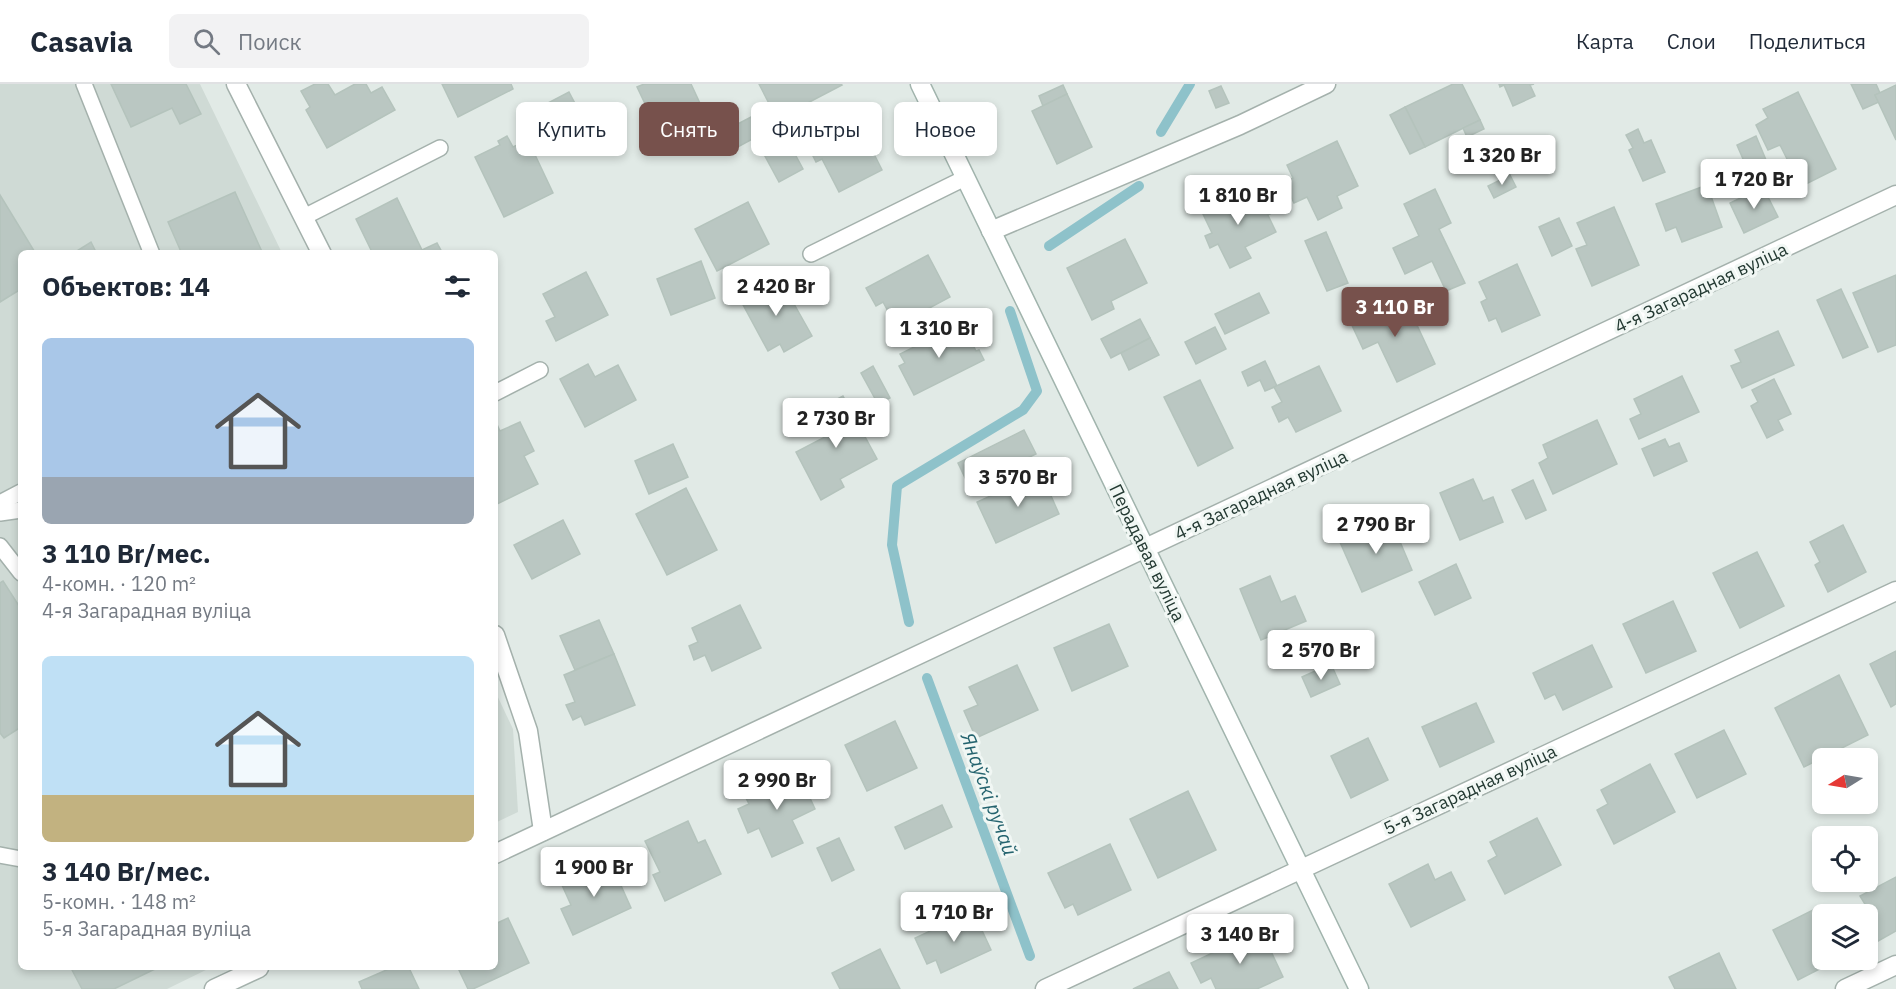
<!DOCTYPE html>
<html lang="ru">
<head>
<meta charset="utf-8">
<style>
  :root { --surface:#fff; --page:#f2f2f3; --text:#1f2937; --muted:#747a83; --line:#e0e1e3; --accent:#77514c }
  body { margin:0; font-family:"IBM Plex Sans",sans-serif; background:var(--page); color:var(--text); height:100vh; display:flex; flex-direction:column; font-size:22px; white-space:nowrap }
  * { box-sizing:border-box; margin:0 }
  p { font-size:20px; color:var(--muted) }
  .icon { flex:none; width:33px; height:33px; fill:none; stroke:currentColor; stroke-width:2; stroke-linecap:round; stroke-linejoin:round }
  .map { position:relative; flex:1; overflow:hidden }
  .details { position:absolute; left:18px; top:166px; width:480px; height:720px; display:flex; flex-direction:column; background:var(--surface); border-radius:9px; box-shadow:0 3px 9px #0003 }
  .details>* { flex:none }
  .guide { position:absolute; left:516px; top:18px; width:570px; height:54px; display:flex; gap:12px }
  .needle { width:39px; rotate:259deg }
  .tools { position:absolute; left:1812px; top:664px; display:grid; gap:12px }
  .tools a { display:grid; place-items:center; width:66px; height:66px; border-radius:9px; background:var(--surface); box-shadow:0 3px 9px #0003; font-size:30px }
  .price { position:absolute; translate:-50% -51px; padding:0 14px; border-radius:6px; background:#fff; color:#222; font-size:20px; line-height:39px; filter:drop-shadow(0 2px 3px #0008) }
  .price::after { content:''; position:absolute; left:50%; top:36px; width:18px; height:14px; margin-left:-9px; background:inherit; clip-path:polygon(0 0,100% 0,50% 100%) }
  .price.selected { background:var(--accent); color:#fff }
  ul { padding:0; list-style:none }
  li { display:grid; align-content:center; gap:12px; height:318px; padding:0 24px }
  li span { display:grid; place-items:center; height:186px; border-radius:9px; color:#555 }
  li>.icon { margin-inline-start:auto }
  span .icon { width:108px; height:108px; fill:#fffc; stroke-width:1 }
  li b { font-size:26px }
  h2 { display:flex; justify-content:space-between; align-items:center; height:72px; padding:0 24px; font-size:26px }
  .chip { padding:0 21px; border-radius:9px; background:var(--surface); box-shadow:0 3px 9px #0003; font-size:21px; line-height:54px }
  .chip.selected { background:var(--accent); color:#fff }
  header { display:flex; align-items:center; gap:36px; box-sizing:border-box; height:84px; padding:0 30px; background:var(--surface); border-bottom:2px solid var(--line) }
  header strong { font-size:28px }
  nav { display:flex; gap:33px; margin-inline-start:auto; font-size:21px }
  .search { width:420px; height:54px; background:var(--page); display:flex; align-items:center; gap:15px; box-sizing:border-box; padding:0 21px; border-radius:9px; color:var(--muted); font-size:22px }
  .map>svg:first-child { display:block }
  .built { fill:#cfdad5 }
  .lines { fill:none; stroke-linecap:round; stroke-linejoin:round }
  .stream { stroke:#8ec2ca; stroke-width:10 }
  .building { fill:#bac7c2; stroke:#b4c3bc; stroke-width:1.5 }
  .lane-casing { stroke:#a4b1ac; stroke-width:18 }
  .street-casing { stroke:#a4b1ac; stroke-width:21 }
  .secondary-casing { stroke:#a1b4ad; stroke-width:21 }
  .lane { stroke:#fff; stroke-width:15 }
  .street { stroke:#fff; stroke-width:18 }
  .secondary { stroke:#fff; stroke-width:18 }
  .labels { text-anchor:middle; stroke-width:6; stroke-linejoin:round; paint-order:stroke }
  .street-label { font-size:18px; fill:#233932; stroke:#f1f7f4 }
  .water-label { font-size:20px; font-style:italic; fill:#24636e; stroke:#f1f7f4 }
</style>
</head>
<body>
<header>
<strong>Casavia</strong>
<div class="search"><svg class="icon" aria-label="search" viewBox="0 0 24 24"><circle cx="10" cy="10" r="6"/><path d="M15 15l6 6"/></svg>Поиск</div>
<nav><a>Карта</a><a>Слои</a><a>Поделиться</a></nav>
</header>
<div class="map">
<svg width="1896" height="905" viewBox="0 0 1896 905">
  <rect width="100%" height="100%" fill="#e1eae6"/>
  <g class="built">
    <path d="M0,0H200L282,169L21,170V884H210L167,905H0Z"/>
    <path d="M495,607L513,645L518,728L495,739Z"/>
  </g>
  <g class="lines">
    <g class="stream">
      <path d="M1161,48L1190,0"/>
      <path d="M1049,162L1139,102"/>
      <path d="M909,538L892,461L897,402L1023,326L1037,307L1010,227"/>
      <path d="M927,594L1030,872"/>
    </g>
  </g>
  <g class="building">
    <path d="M111,0H186L201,30L180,40L172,24L131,43Z"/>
    <path d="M315,0H328L335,11L355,0H366L371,9L382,3L395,26L327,64L306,26L310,23L301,7Z"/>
    <path d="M442,0H511L513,5L458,33Z"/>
    <path d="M644,0H691L704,28L659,49L637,3Z"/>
    <path d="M759,0H841L842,1L777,35Z"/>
    <path d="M1453,0H1462L1480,36L1425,63L1405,23Z"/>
    <path d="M1499,0H1534L1530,1L1535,12L1513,22L1504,1L1500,3Z"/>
    <path d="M1851,0H1876L1880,9L1875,11L1879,18L1863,25Z"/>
    <path d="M1063,1L1067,10L1043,22L1039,12Z"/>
    <path d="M1896,1V56L1875,11Z"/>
    <path d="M1221,2L1229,19L1216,24L1209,7Z"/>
    <path d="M569,8L580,29L534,52L523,32Z"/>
    <path d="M1798,8L1836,85L1794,106L1785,89L1792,85L1780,61L1768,66L1756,41L1768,34L1763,25Z"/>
    <path d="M1067,10L1092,63L1057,80L1032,27Z"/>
    <path d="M1405,23L1425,63L1410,70L1390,31Z"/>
    <path d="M751,33L760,51L734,65L724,47Z"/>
    <path d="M1480,36L1484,45L1467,53L1463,44Z"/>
    <path d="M859,40L882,86L839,108L822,75L816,78L807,60L839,43L843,49Z"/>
    <path d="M1638,45L1644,59L1651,56L1665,88L1643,97L1629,66L1633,64L1626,51Z"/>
    <path d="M783,48L803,85L779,98L759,61Z"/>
    <path d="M507,52L513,63L528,56L553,109L504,133L475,73L500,61L498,57Z"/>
    <path d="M1756,52L1769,83L1750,91L1737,61Z"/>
    <path d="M1337,57L1358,102L1337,112L1342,124L1318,136L1307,113L1294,119L1284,98L1293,94L1287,81Z"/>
    <path d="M1510,91L1516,103L1494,114L1488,102Z"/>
    <path d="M1270,97L1282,124L1268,131L1255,104Z"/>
    <path d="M1707,101L1722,143L1682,158L1676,143L1666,147L1656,120Z"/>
    <path d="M1763,103L1778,133L1744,149L1730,119Z"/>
    <path d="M1255,104L1276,148L1245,163L1251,174L1230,184L1218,160L1210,164L1205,152L1212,149L1203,130Z"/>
    <path d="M1435,105L1451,139L1439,145L1465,199L1446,207L1432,177L1405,190L1393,164L1419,152L1404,120Z"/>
    <path d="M235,108L263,170H182L168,138Z"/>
    <path d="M0,111L36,170H21V205L0,218Z"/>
    <path d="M397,114L422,166L437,159L443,170H373L356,135Z"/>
    <path d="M748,118L769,160L717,187L695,145Z"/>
    <path d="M1614,123L1639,181L1592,202L1576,165L1587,161L1577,139Z"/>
    <path d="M1559,134L1572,162L1552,172L1539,143Z"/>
    <path d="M1326,148L1348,199L1327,207L1305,157Z"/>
    <path d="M1125,155L1147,199L1111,217L1114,225L1092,236L1067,184Z"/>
    <path d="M91,158L97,170H72Z"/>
    <path d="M928,171L950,213L896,242L883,218L876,222L866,204Z"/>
    <path d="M701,177L715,214L671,231L657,195Z"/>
    <path d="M1517,180L1540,231L1502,248L1496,234L1489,237L1481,218L1487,215L1479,198Z"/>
    <path d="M586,188L608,231L556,257L546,237L555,233L543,210Z"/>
    <path d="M1896,191V261L1878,268L1853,209Z"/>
    <path d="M780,195L812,252L784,268L780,260L768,267L741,217Z"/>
    <path d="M1841,205L1868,263L1843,274L1817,216Z"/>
    <path d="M1259,209L1269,229L1225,250L1215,230Z"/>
    <path d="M1403,211L1435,280L1397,298L1378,258L1363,265L1350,237Z"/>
    <path d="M1140,235L1150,254L1111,274L1101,255Z"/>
    <path d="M962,239L976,267L979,266L984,276L914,311L899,282L905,279L900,270Z"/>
    <path d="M1215,243L1226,265L1196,280L1185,258Z"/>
    <path d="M1778,247L1794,281L1742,304L1731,282L1741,278L1735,266Z"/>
    <path d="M1150,254L1159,271L1129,286L1121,269Z"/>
    <path d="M1265,277L1277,302L1265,307L1260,296L1248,302L1242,288Z"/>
    <path d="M588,280L595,293L618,281L636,316L585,343L560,295Z"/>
    <path d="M873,282L890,314L878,320L861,289Z"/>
    <path d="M1319,282L1341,327L1296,348L1288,333L1279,338L1272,323L1282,318L1274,303Z"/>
    <path d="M1682,292L1699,328L1639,355L1630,335L1641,330L1634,315Z"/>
    <path d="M1774,295L1791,330L1778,336L1783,346L1767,354L1751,322L1758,318L1752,306Z"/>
    <path d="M1200,296L1233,364L1198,382L1164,313Z"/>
    <path d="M843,312L877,375L840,395L844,403L821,416L796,368L827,352L814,327Z"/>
    <path d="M495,336L500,347L520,338L534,367L524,372L538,400L497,420L495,417Z"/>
    <path d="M1597,336L1617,380L1553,410L1539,379L1548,374L1543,361Z"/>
    <path d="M1024,346L1036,370L969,402L958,379Z"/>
    <path d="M1665,355L1669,363L1679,359L1687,377L1654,392L1642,365Z"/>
    <path d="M673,360L688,393L649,410L635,377Z"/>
    <path d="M1041,389L1059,430L996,459L977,418Z"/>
    <path d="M1473,395L1483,417L1493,413L1503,438L1460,456L1440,409Z"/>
    <path d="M1533,396L1546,426L1526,435L1512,406Z"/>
    <path d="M686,404L717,466L667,491L636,430Z"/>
    <path d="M1390,434L1412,486L1362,508L1339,456Z"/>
    <path d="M563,436L580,470L532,495L514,461Z"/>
    <path d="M1843,441L1866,488L1828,508L1815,481L1820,478L1810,458Z"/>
    <path d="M1757,468L1784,522L1740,544L1713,489Z"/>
    <path d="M1456,480L1471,514L1435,531L1419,498Z"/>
    <path d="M1270,492L1281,518L1295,512L1306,537L1261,556L1240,505Z"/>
    <path d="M3,497L21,525V643L4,654L0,649V499Z"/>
    <path d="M1673,517L1696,567L1646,589L1623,540Z"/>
    <path d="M740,521L761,564L712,587L705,571L694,576L689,562L698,558L692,544Z"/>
    <path d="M599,536L614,570L575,586L560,552Z"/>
    <path d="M1109,540L1128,582L1072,607L1054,564Z"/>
    <path d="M1592,561L1612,603L1563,626L1555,610L1545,615L1533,589Z"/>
    <path d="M1896,567V620L1891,623L1870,580Z"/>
    <path d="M614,570L635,621L585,641L581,632L573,636L566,621L575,618L564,591Z"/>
    <path d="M1331,580L1340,600L1311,613L1302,593Z"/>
    <path d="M1017,581L1038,626L976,654L964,627L978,621L969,603Z"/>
    <path d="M1839,591L1868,651L1804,683L1775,624Z"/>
    <path d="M1476,619L1494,658L1440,683L1422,643Z"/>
    <path d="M895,637L917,684L867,707L845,661Z"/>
    <path d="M1724,646L1746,690L1697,714L1675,670Z"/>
    <path d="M1368,654L1388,696L1351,714L1331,672Z"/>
    <path d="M1650,680L1675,728L1614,760L1597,726L1608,720L1601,706Z"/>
    <path d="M796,684L815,725L792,736L803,759L772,773L759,744L748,749L738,725L749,720L743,708Z"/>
    <path d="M1188,707L1216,766L1158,794L1130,735Z"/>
    <path d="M942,721L952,743L905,765L895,743Z"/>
    <path d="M1537,734L1561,781L1505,810L1488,777L1497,772L1490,758Z"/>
    <path d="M688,737L698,759L705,756L721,790L665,817L653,791L660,788L645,757Z"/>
    <path d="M839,754L854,786L832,797L817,764Z"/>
    <path d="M1110,760L1131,806L1078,831L1073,820L1065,824L1048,789Z"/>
    <path d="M610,777L631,824L573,851L561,825L571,821L561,799Z"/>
    <path d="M1428,780L1435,796L1451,788L1465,816L1411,843L1389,800Z"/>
    <path d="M1896,793V847L1873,860L1868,850V831H1857L1868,825L1860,812Z"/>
    <path d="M1819,823L1823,831L1822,876H1837L1798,896L1773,846Z"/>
    <path d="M973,827L991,866L941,889L936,876L927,880L915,854Z"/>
    <path d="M508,834L529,879L473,905H468L458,884H495V840Z"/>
    <path d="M1261,846L1283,893L1257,905H1216L1211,894L1201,899L1191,879Z"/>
    <path d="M880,865L900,905H840L832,889Z"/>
    <path d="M1719,869L1736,905H1675L1669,893Z"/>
    <path d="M71,884H157L114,905H82Z"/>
    <path d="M391,884H409L419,905H362L359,898Z"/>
    <path d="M1169,888L1178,905H1133Z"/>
  </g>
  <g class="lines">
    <defs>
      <g id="lane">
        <path d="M84,0L152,170"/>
        <path d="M304,133L440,64"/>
        <path d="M811,170L965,94"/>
        <path d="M495,309L540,286"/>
        <path d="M0,419L21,408"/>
        <path d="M0,429L21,426"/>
        <path d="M0,462L21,489"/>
        <path d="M0,771L21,775"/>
      </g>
      <g id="street">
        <path d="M236,0L322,170"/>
        <path d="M991,147L1240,41L1326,0"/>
        <path d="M495,551L528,647L543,747"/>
        <path d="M495,770L1896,111"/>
        <path d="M214,905L259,884"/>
        <path d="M1045,905L1896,507"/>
        <path d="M1845,905L1896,881"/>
      </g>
      <path id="secondary" d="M920,0L1359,905"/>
    </defs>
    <use href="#lane" class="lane-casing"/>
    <use href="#street" class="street-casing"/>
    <use href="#secondary" class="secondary-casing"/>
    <use href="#lane" class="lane"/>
    <use href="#street" class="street"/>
    <use href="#secondary" class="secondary"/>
  </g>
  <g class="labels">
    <g class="street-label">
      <text transform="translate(1701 204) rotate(-25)" y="6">4-я Загарадная вуліца</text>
      <text transform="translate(1261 411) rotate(-25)" y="6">4-я Загарадная вуліца</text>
      <text transform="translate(1147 469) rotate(64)" y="6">Перадавая вуліца</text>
      <text transform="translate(1470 706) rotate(-25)" y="6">5-я Загарадная вуліца</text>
    </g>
    <g class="water-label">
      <text transform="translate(989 710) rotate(70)" y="7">Янаўскі ручай</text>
    </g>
  </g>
</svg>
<div class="tools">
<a><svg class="needle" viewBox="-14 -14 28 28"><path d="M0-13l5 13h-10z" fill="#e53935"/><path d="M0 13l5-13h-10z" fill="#747a83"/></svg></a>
<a><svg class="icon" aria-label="locate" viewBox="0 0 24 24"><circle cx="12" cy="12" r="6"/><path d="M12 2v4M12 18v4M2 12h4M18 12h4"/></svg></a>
<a><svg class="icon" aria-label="layers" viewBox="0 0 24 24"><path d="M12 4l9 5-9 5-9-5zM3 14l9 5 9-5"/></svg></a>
</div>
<b class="price" style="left:1502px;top:102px">1 320 Br</b>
<b class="price" style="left:1754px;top:126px">1 720 Br</b>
<b class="price" style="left:1238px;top:142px">1 810 Br</b>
<b class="price" style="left:776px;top:233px">2 420 Br</b>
<b class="price selected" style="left:1395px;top:254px">3 110 Br</b>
<b class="price" style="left:939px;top:275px">1 310 Br</b>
<b class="price" style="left:836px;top:365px">2 730 Br</b>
<b class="price" style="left:1018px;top:424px">3 570 Br</b>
<b class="price" style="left:1376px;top:471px">2 790 Br</b>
<b class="price" style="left:1321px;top:597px">2 570 Br</b>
<b class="price" style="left:777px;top:727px">2 990 Br</b>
<b class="price" style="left:594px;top:814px">1 900 Br</b>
<b class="price" style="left:954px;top:859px">1 710 Br</b>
<b class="price" style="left:1240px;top:881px">3 140 Br</b>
<div class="guide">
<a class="chip">Купить</a>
<a class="chip selected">Снять</a>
<a class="chip">Фильтры</a>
<a class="chip">Новое</a>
</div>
<section class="details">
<h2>Объектов: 14<svg class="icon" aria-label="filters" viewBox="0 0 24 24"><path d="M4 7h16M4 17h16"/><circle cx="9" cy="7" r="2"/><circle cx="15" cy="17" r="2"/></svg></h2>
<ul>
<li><span style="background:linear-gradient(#a9c7e8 75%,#9aa5b1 0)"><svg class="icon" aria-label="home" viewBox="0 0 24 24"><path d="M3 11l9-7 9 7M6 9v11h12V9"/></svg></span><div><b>3 110 Br/мес.</b><p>4-комн. · 120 m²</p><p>4-я Загарадная вуліца</p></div></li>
<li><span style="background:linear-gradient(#bfe0f5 75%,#c2b280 0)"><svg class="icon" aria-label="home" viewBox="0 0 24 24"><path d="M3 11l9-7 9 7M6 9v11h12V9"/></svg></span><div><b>3 140 Br/мес.</b><p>5-комн. · 148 m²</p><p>5-я Загарадная вуліца</p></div></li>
</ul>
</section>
</div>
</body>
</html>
